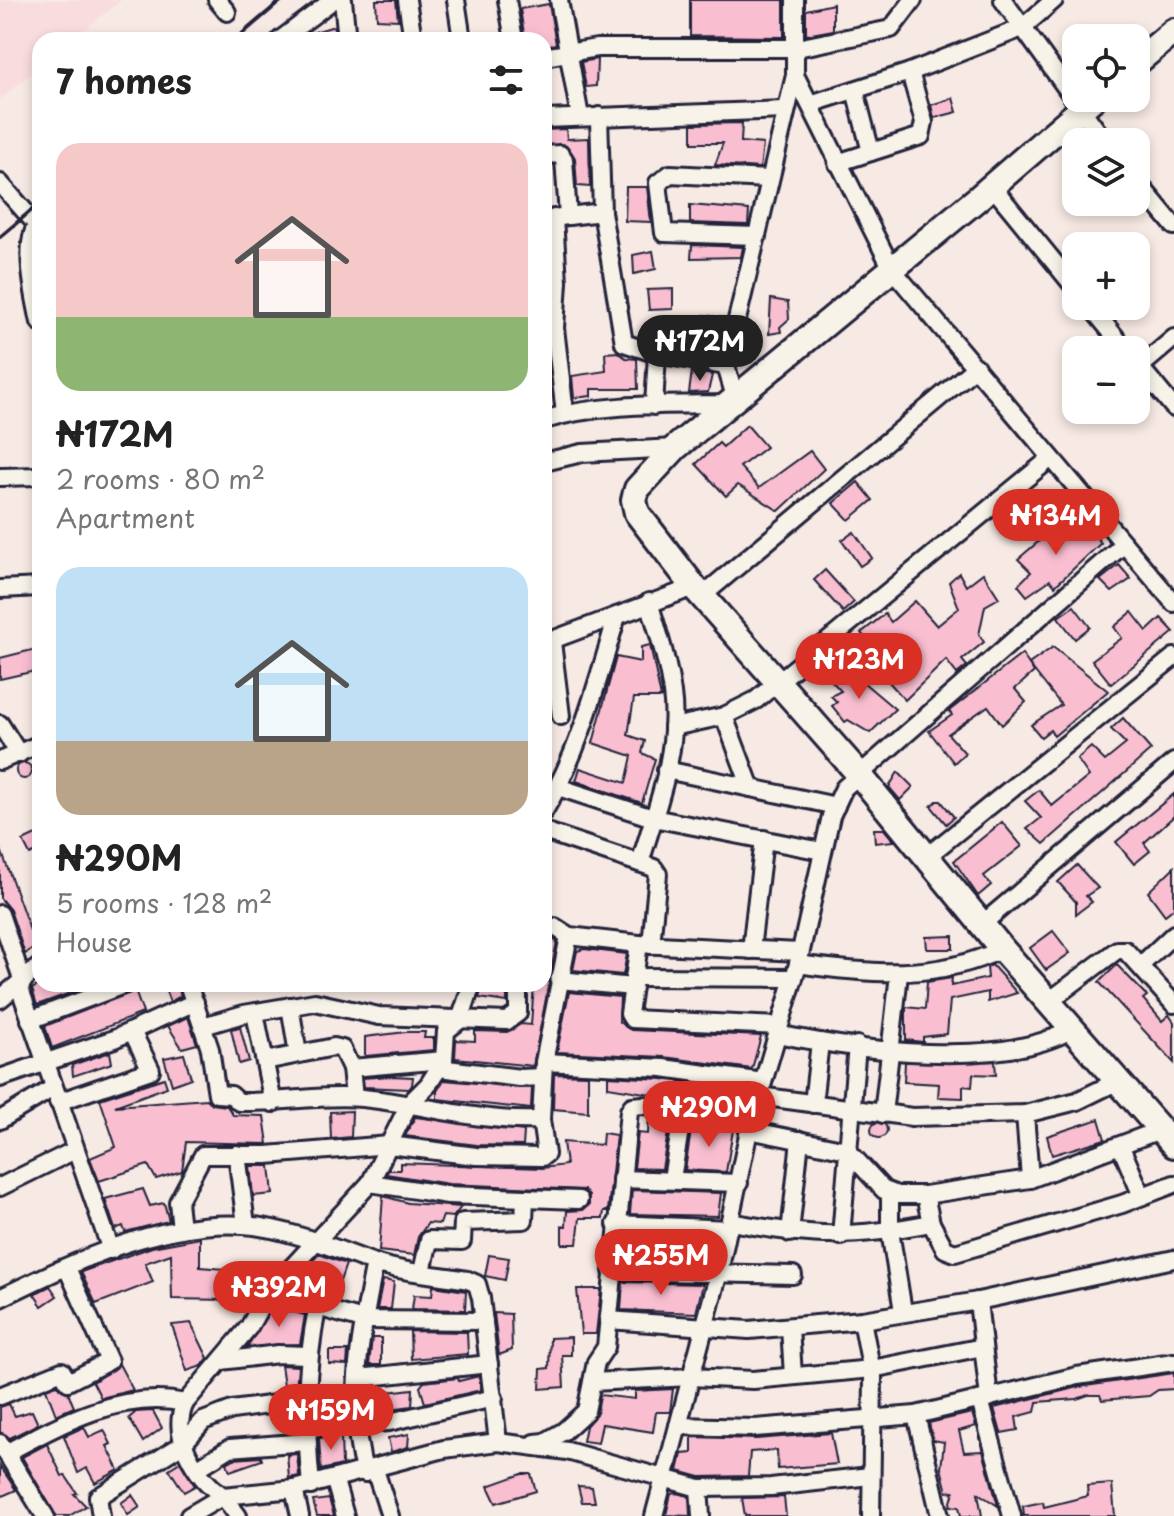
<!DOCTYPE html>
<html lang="en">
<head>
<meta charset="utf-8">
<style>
  :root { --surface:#fff; --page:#f6f6f6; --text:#222; --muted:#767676; --accent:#d93025 }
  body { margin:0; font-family:"Playpen Sans",sans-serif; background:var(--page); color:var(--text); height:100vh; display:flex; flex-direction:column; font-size:30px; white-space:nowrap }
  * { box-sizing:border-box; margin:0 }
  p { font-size:26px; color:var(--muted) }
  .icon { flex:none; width:44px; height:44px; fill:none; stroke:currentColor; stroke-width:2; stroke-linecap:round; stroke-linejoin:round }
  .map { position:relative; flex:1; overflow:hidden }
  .sheet { position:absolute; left:32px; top:32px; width:520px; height:960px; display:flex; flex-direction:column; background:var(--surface); border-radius:24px; box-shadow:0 4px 12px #0003 }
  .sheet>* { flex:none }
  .tools { position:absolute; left:1062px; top:24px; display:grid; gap:16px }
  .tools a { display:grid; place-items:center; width:88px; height:88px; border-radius:16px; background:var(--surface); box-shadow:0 4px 12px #0003; font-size:40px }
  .price { position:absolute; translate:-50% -68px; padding:0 18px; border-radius:28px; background:var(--accent); color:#fff; font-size:26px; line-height:52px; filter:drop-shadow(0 2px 4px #0008) }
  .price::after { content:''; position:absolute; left:50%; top:48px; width:24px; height:18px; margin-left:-12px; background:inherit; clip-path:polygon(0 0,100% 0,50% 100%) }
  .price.active { background:#222; color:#fff }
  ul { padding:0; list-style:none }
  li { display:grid; align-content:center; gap:16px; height:424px; padding:0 24px }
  li span { display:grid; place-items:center; height:248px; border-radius:24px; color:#555 }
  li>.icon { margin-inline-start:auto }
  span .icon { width:144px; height:144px; fill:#fffc; stroke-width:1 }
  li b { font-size:34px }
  h2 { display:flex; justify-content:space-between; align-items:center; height:96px; padding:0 24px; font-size:34px }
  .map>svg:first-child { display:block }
  .built { fill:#f8dcde }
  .building { fill:#f9bfd1; stroke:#22223b; stroke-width:2 }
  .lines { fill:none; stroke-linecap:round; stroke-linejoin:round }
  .street-casing { stroke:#22223b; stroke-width:22 }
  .secondary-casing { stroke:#22223b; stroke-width:30 }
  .street { stroke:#f7f3e8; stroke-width:16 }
  .secondary { stroke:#f7f3e8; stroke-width:24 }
  .rail { stroke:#22223b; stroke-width:4 }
</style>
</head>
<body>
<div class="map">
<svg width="1174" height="1516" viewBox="0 0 1174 1516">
  <rect width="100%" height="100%" fill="#f7e9e3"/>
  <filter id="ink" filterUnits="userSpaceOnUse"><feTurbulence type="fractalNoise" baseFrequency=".0125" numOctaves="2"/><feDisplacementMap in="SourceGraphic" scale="16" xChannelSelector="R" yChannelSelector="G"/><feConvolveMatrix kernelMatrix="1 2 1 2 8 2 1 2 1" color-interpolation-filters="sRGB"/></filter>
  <g filter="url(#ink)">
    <path class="built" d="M0,0H121L72,40H40V66L0,99Z"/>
    <g class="building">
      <path d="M376,0H396L398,20L377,19Z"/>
      <path d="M690,0H784V37L690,36Z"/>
      <path d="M549,4L556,44L544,46V40H525L520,9Z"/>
      <path d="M833,4V30L806,35V10Z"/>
      <path d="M334,26L335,40H298L305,35Z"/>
      <path d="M597,59L596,86L586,87L581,62Z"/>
      <path d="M953,98L957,112L934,118L931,105Z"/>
      <path d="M742,123L741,142L763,144L760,168L715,165L723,143H692V124Z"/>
      <path d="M566,129L567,139L589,138L590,187L577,186L575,158L568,147L544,144V130Z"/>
      <path d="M626,187H647L651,222L625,221Z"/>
      <path d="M690,205L749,210L748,225L690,223Z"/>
      <path d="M692,245L743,247L741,257L691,258Z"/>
      <path d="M653,251L656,269L634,274L633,255Z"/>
      <path d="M673,289V309L649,310L647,290Z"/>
      <path d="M771,299L788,302L789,319L780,327L781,332L769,334Z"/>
      <path d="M704,315L726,318L719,343L698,339Z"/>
      <path d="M618,352L626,358L637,359L638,389H591V396L574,398L572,376L606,371L605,353Z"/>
      <path d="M692,371L712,375L708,392L689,393Z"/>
      <path d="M747,425L766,447L740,467L759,488L810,451L824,469L779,511L738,485L726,496L696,464L719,443L723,447Z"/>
      <path d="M858,482L873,500L849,520L833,503Z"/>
      <path d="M1058,525L1071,539L1087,526L1101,543L1055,586L1050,580L1027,596L1018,585L1031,572L1018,559Z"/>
      <path d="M854,532L872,558L860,566L842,540Z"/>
      <path d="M1119,565L1131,579L1112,592L1100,580Z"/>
      <path d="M825,570L854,602L843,612L814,580Z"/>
      <path d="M959,573L966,586L983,573L999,598L985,606L979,635L984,642L962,660L967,666L957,674L946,660L905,700L872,663L880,656L861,633L885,614L891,622L915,601L937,626L959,608L949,582Z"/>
      <path d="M1074,606L1090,627L1075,639L1058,617Z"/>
      <path d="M1132,612L1147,631L1161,618L1174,632L1111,684L1092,660L1122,638L1114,627Z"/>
      <path d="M650,645L661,698H634L628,735L645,741L642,753L655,759L642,803L576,781L580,768L626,783L632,756L593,743L616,657L641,662V647Z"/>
      <path d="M1053,647L1108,691L1054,736L1050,730L1041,737L1031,725L1061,705L1029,664Z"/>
      <path d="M40,648V670L0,679V658Z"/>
      <path d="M1022,654L1034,672L1015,689L1026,702L1002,725L988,706L948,734L965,753L954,763L929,731L952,715L949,711L958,704Z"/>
      <path d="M844,666L895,709L870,733L848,720L845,722L832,706L837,702L831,696L841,691L828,677Z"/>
      <path d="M1123,718L1151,750L1044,844L1027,829L1041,818L1025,801L1039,790L1052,806L1089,776L1077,759L1091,747L1105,761L1126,744L1111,729Z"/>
      <circle cx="24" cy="771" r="8"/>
      <path d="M898,772L913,787L900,800L889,787Z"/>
      <path d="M1174,794V816L1144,843L1150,851L1134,864L1116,842Z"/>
      <path d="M937,801H941L954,817L946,824L931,806Z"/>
      <path d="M1002,822L1022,846L984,876L991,885L978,896L954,861Z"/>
      <path d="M874,829H884L894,841L875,843Z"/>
      <path d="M40,833V850L30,855L23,841Z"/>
      <path d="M0,847L36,947L25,954L10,910L0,898Z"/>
      <path d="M1077,865L1098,888L1086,896L1092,902L1076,914V902L1058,882Z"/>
      <path d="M1174,867V908L1165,915L1148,892Z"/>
      <path d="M1053,931L1070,953L1046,970L1030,948Z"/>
      <path d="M953,936V949H927L926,937Z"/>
      <path d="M544,938L557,941L533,1066L455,1058L456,1040L475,1041V1031L507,1032L521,1024L531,1025L534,984H544Z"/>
      <path d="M584,949L627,954L623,975L573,970L577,951Z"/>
      <path d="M992,965L1017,993L988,1002V992L950,1000L947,1034L923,1037V1042L906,1040V1007L925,1009L927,982L952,978L951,986L988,978L987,967Z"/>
      <path d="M1117,965L1147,996L1143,999L1162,1021L1169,1015L1174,1022V1063L1099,982Z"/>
      <path d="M41,984H87L89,986L37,1005L32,989Z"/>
      <path d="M163,984H177L181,996L170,1002Z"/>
      <path d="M483,984H507V1002L479,998Z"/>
      <path d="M135,991L143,1013L52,1048L45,1026Z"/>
      <path d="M569,992L620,997L619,1022L631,1030L761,1036L752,1069L664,1057L557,1052Z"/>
      <path d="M188,1017L197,1044L182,1048L168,1026Z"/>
      <path d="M240,1027L249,1061L239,1064L231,1029Z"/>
      <path d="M406,1032H425L424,1038H434V1050L365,1056V1037Z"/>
      <path d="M110,1052L112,1063L73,1076L72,1065Z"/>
      <path d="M184,1054L191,1078L172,1085L164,1058Z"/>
      <path d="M995,1061L996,1075L973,1074L972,1087L963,1086V1098L938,1097L939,1084L904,1082L905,1062Z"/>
      <path d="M554,1074L588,1075V1112L553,1109Z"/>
      <path d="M390,1076L413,1077L412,1085L409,1089L364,1087L363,1078Z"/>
      <path d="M608,1076L662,1079L746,1091L742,1109L608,1087Z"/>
      <path d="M164,1078L167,1087L115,1106L207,1099L212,1104L227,1106L233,1115L264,1116L268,1144L186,1142L182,1171L156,1179L148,1165L99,1181L90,1158L116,1147L100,1099Z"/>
      <path d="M444,1080L532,1088L531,1109L437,1099V1091Z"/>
      <path d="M352,1111L351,1137L331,1139L330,1112Z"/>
      <path d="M415,1117L524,1131L523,1146L477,1145L405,1136Z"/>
      <path d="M649,1117L670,1120L662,1169L634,1168L638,1133L648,1134Z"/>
      <path d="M1099,1119L1105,1139L1052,1155L1047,1136Z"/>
      <circle cx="879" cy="1130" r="8"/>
      <path d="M692,1124L733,1130L726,1172L685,1170Z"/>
      <path d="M603,1133L616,1135L608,1211H604L603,1218H580L577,1244H562V1226H566L567,1211L583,1210L589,1205V1196L584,1190L449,1184L386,1174L389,1170H400V1163L542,1168L566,1165L563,1142L602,1145Z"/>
      <path d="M250,1166H270L273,1194L253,1196Z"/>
      <path d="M143,1189L150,1206L164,1203L169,1221L125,1232L123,1226L115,1229L105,1199Z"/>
      <path d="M632,1190L721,1193L718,1216L630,1214Z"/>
      <path d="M383,1196L408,1203L461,1207L453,1217L443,1216L440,1224L428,1223L418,1237L414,1255L379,1251Z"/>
      <path d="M628,1236L710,1239L707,1262L626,1260Z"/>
      <path d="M200,1238V1267L250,1271L248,1291L227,1289V1300L172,1299L171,1254L145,1263L153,1282L96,1304L81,1272L152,1247Z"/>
      <path d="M319,1254L346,1264L338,1287L316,1279L311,1294L288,1287Z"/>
      <path d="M489,1255L509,1258L505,1280L485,1276Z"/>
      <path d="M383,1280L394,1282L391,1309H377Z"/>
      <path d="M623,1282L703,1284L696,1313L621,1310Z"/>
      <path d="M50,1286L57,1296L42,1306L34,1294Z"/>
      <path d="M433,1286L466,1291L465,1310L412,1309L414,1295L432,1296Z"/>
      <path d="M577,1289H601L596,1334H581Z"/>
      <path d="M273,1306L305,1315L300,1344L247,1347Z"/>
      <path d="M494,1313L511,1314L512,1350L499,1355Z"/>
      <path d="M191,1323L208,1358L202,1366L187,1371L172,1325Z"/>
      <path d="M410,1331L467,1332L468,1354L411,1359Z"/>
      <path d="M571,1337V1355H562L564,1387L540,1389L541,1369L549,1368L550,1338Z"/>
      <path d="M372,1338H381V1365H369Z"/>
      <path d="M329,1351H348L347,1365L329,1364Z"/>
      <path d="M119,1364L133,1390L101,1398L93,1382Z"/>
      <path d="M281,1365L298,1366L296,1390L285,1392Z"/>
      <path d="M1174,1373V1389L1158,1390L1149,1396L1102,1400L1100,1395H1088L1077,1399L1037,1402L1035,1412L1016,1417L1018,1430L1001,1433L994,1408L1079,1387Z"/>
      <path d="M479,1376L481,1390L425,1403L420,1387L424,1382L458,1378L459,1381Z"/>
      <path d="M57,1385L68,1393L74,1407L56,1415L46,1389Z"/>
      <path d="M379,1387V1393L413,1389L412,1406L367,1412V1388Z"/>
      <path d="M673,1389L670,1412H656L653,1432L602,1424L598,1443L583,1441L586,1426L597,1413L600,1395L635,1399V1391Z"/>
      <path d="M9,1404L15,1416L32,1411L38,1424L10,1438L0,1432V1407Z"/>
      <path d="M153,1411L162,1428L143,1442L129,1418L136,1412Z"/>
      <path d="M972,1413L976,1426L959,1431L964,1452L983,1451L998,1506L978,1493L982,1516H961L959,1507L950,1506L954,1491L947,1492L941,1468L944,1442L933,1440L929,1423Z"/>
      <path d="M84,1427L89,1437L104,1430L111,1444L107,1446L119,1470L95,1483L87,1468L78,1473L64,1436Z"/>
      <path d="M831,1433L837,1464L778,1469L777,1450L750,1452L748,1476L700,1477L678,1471L682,1454L692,1453V1437L756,1439Z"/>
      <path d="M409,1434L408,1447L391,1452L388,1438Z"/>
      <path d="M341,1436L342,1465L321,1470L319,1438Z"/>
      <path d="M47,1444L62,1476L65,1475L77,1493L74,1494L86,1506L69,1516H56L22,1457Z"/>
      <path d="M297,1454L299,1476L289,1478L287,1455Z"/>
      <path d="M261,1457L262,1460L230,1471L227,1463L234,1459Z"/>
      <path d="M180,1462L195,1486L184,1492L169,1469Z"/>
      <path d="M0,1466L16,1490L0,1497Z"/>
      <path d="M522,1474H531L536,1491L496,1503L488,1486Z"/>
      <path d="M1112,1484L1115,1516H1024L1023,1506L1043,1502L1044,1507L1088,1496L1087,1486Z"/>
      <path d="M578,1486L592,1487L595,1502H582Z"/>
      <path d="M676,1493L689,1496L690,1516L666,1515L671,1494Z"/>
      <path d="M132,1495L140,1507L128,1515L121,1503Z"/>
      <path d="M784,1497L786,1516H745L742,1498Z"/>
      <path d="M329,1499L334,1516H317L313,1501Z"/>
    </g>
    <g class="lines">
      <defs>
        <g id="street">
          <path d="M217,0L227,12"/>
          <path d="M343,0L347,40"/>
          <path d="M407,0L413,40"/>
          <path d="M456,0L462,40"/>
          <path d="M507,0L514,40"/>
          <path d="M559,0L580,117"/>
          <path d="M795,0V75L892,269L1174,603"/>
          <path d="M1003,0L1105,142"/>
          <path d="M280,40L333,0"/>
          <path d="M544,57L597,48H797L891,29L913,0"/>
          <path d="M855,90L871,152"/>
          <path d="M810,104L910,72L1022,28L1054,0"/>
          <path d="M599,116L602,212L624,343L657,354L726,366"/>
          <path d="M544,119L784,110"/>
          <path d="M544,155L560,154L564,159L568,216"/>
          <path d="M837,163L921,136L924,122L910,72"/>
          <path d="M1136,180L1174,226"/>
          <path d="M0,183L36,224"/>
          <path d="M992,186L1076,289"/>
          <path d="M560,217L602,212"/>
          <path d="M554,218L558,282L555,328L565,414"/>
          <path d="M40,222C21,237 35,299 40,322"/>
          <path d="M757,236L664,233L658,183L670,174L768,179"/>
          <path d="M1090,306L1126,350"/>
          <path d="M1136,362L1174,408"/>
          <path d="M1140,367L1174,338"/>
          <path d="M735,397L726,366L795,75"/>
          <path d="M654,406L657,354"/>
          <path d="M544,420C601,403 665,405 724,404"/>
          <path d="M544,462L582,453L675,448"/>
          <path d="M0,477L40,476"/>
          <path d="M0,589L40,587"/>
          <path d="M702,596L976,367"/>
          <path d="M552,642L561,716"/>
          <path d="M544,643L694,587"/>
          <path d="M724,716L751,788"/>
          <path d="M0,724L19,754"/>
          <path d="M673,727L724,716L756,700L1051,458"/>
          <path d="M0,761L40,744"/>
          <path d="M666,770L836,806"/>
          <path d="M558,787L653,818L822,851"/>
          <path d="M544,811C580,752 597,682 617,616"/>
          <path d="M544,831L654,868L658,874L651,945"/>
          <path d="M925,858L1174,657"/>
          <path d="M640,863C656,809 680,750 672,693C668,662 658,632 649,602"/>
          <path d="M0,914L23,982"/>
          <path d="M981,925L1174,762"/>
          <path d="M544,927H555L569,936L639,944L800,952"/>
          <path d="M639,944L629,1014L632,1019L779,1026"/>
          <path d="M751,950L764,839"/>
          <path d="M798,964C868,974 937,981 1002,949"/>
          <path d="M1141,965L1174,934"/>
          <path d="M634,977L794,978"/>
          <path d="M559,980L633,987"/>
          <path d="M188,984L210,1049L217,1094L231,1095L239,1102C280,1103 322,1094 363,1098C423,1104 480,1123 541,1120"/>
          <path d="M19,986L111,1250"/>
          <path d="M0,999L40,966"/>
          <path d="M1048,1002L1117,950H1125L1174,1004"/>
          <path d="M290,1006L298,1054"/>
          <path d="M255,1013L273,1103"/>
          <path d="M30,1020L126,984"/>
          <path d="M203,1026L244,1014L315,1002L379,1016L507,1021L518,1013V984"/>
          <path d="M777,1034C855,1050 1002,1070 1072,1029"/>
          <path d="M265,1061L334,1047L342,1049L351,1068L354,1097"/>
          <path d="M544,1062L663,1068L763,1082"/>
          <path d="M351,1068L444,1060"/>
          <path d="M439,1068L520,1078L542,1077"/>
          <path d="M0,1078L114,1039L195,1002"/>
          <path d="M759,1096L912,1117L1025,1114L1077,1101L1118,1081"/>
          <path d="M58,1102L151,1070L132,1031"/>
          <path d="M813,1104L820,1042"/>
          <path d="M883,1114L899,974"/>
          <path d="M1025,1114L1030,1179"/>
          <path d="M0,1120L53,1088"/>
          <path d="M749,1130L847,1150L884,1190L897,1195H925L1030,1179L1160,1130"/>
          <path d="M1121,1147L1142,1196"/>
          <path d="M237,1154L246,1225"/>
          <path d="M621,1179L739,1183"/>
          <path d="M672,1179L683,1111"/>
          <path d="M370,1183L448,1195L579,1200"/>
          <path d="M0,1187L73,1151"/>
          <path d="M890,1193V1231L903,1311"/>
          <path d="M925,1195L931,1223L945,1249L955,1253L1122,1204L1174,1184"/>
          <path d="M731,1222C812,1237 850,1239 931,1223"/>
          <path d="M616,1224L729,1229"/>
          <path d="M181,1228L178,1202L203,1155H267L389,1145L476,1156L542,1157L546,1154L541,1120L544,1062L569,936"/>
          <path d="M790,1233L800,1140"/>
          <path d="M841,1236L857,1045"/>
          <path d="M612,1271L793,1275"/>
          <path d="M422,1272L429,1240L462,1241L463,1222L524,1220L525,1198"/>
          <path d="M268,1293L363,1320L484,1321"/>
          <path d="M0,1298C74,1262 159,1220 243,1225C288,1228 330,1247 372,1262C401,1272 437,1275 468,1280L477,1284L481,1298L498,1442"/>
          <path d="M978,1301L989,1398"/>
          <path d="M608,1320L749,1330L862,1320L978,1301L1174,1259"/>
          <path d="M862,1320L873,1377L871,1516"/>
          <path d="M790,1327L793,1376"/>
          <path d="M221,1361L278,1354L308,1355"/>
          <path d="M359,1378L489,1364"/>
          <path d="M592,1382L690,1377L753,1380L872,1369L983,1347"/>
          <path d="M0,1396L62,1371L68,1382L109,1361L67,1268"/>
          <path d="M980,1400L1012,1516"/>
          <path d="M916,1415L940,1516"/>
          <path d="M678,1426L755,1428L916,1415L1077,1376L1174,1362"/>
          <path d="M306,1428L389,1422L494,1398"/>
          <path d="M0,1443L45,1516"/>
          <path d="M535,1443L545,1442L564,1431L586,1411L596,1362L606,1347L629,1111L632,1106L643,1105L752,1122"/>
          <path d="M6,1453C58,1425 122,1389 185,1403"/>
          <path d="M198,1468L230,1448L307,1442"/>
          <path d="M375,1470L390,1516"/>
          <path d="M365,1473C345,1407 362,1328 375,1263"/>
          <path d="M335,1481L345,1516"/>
          <path d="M311,1486C305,1424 305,1369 317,1309"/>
          <path d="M699,1488L701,1516"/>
          <path d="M294,1489L300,1516"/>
          <path d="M223,1496L294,1489L444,1449L498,1442L567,1451L699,1488L771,1487L870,1476"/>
          <path d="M223,1496L238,1516"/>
          <path d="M101,1516L98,1497L183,1444L203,1421L232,1410L305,1400"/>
          <path d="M189,1516L223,1496C195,1477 170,1435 185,1403L249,1327L268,1293L370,1183L409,1104L428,1085L444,1060L446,1031L460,1020L472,984"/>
          <path d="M654,1516L719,1272L749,1130L798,964L831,816L844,788L1124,544"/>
        </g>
        <g id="secondary">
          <path d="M1136,63L1174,31"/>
          <path d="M1094,98L977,199L675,448L637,489L634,500L637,513L694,587L858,773L1002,949L1174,1145"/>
        </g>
      </defs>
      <use href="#street" class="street-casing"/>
      <use href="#secondary" class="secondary-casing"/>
      <use href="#street" class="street"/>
      <use href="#secondary" class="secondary"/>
      <g class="rail">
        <path d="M235,40L282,0"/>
        <path d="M0,237L40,203"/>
      </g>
    </g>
  </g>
</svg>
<div class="tools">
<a><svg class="icon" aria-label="locate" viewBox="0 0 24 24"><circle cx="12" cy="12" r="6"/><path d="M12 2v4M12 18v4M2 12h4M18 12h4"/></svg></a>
<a><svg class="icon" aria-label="layers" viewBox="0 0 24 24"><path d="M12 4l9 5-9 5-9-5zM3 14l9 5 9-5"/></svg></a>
<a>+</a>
<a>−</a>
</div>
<b class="price active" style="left:700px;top:383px">₦172M</b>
<b class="price" style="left:1056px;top:557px">₦134M</b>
<b class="price" style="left:859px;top:701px">₦123M</b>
<b class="price" style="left:709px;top:1149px">₦290M</b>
<b class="price" style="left:661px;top:1297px">₦255M</b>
<b class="price" style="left:279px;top:1329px">₦392M</b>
<b class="price" style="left:331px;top:1452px">₦159M</b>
<section class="sheet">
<h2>7 homes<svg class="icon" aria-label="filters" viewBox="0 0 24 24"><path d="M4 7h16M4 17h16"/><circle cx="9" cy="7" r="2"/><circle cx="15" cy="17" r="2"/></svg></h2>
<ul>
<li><span style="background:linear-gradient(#f6c9c9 70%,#8fb573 0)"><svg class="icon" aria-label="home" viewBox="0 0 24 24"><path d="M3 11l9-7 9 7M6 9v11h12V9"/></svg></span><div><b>₦172M</b><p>2 rooms · 80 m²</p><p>Apartment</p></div></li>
<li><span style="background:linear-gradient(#bfe0f5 70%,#b9a48a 0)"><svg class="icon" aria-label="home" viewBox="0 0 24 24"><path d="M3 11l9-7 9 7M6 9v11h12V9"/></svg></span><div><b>₦290M</b><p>5 rooms · 128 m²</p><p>House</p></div></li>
</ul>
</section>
</div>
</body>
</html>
